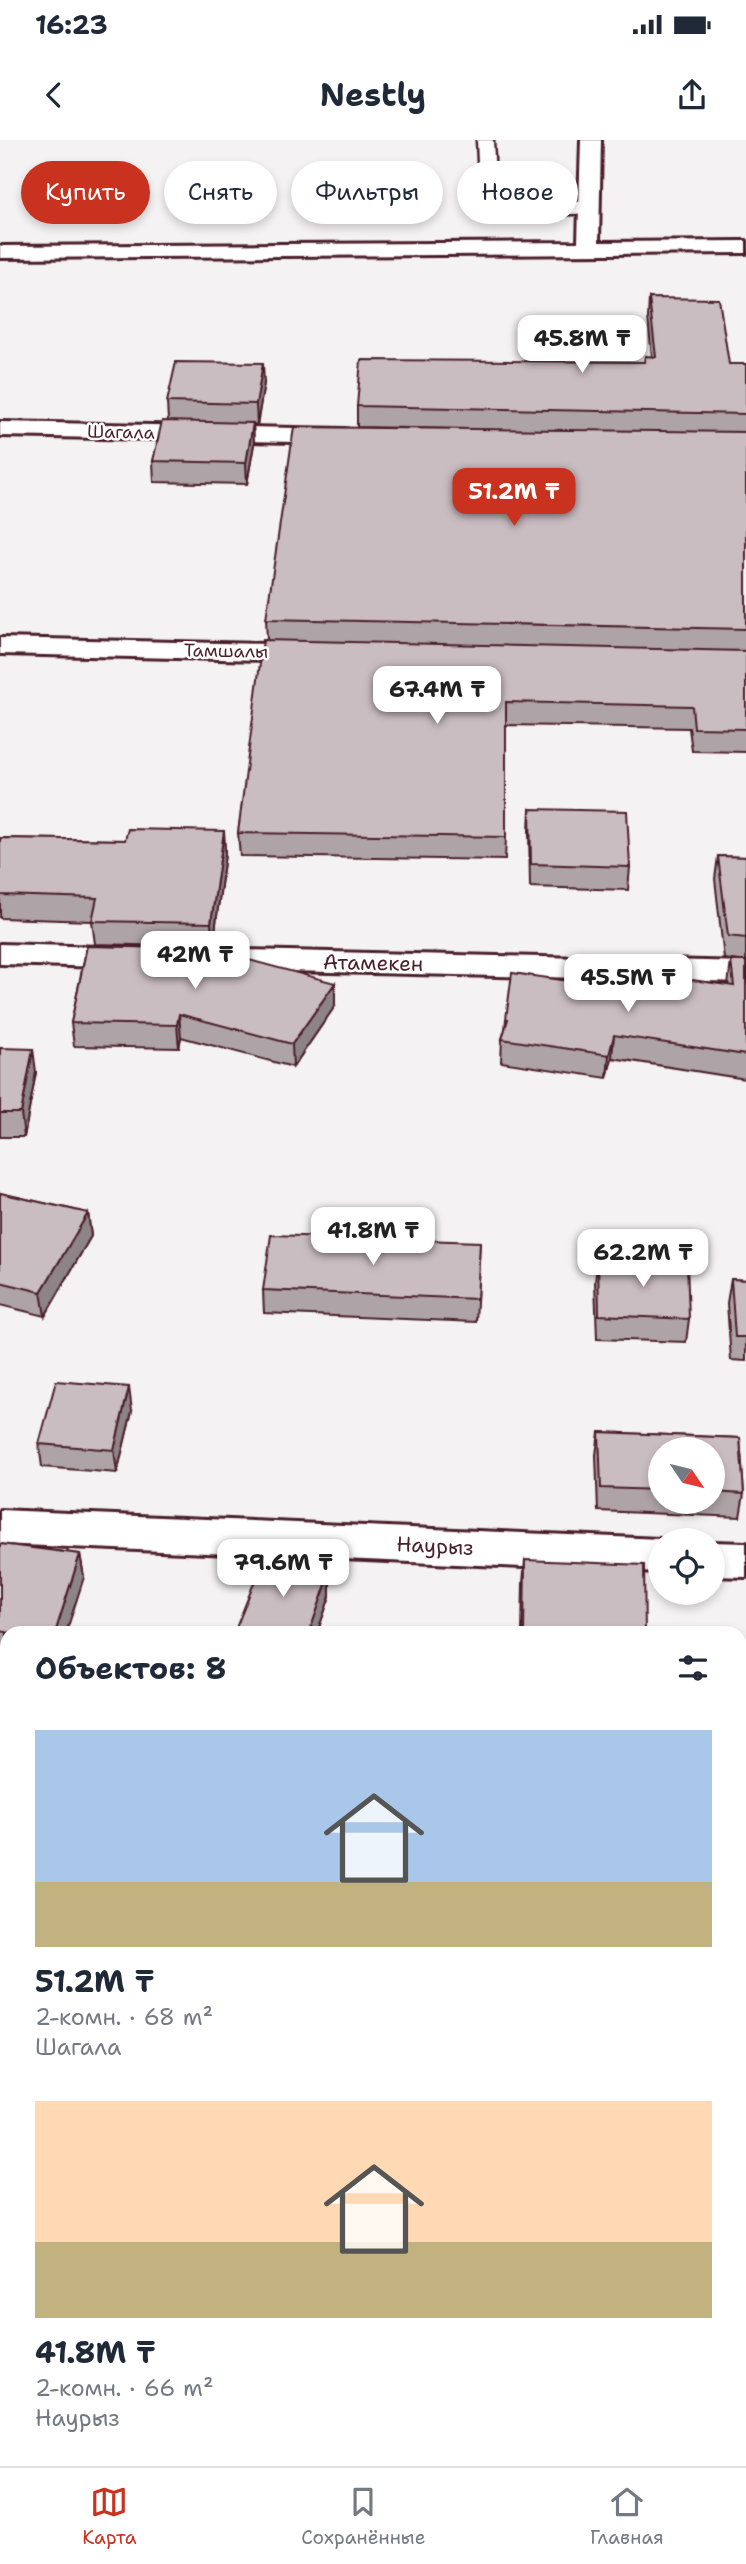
<!DOCTYPE html>
<html lang="ru">
<head>
<meta charset="utf-8">
<style>
  :root { --surface:#fff; --page:#f6f6f7; --text:#1f2937; --muted:#747a83; --line:#e0e1e3; --accent:#c8321e }
  body { margin:0; font-family:"Shantell Sans",sans-serif; background:var(--page); color:var(--text); height:100vh; display:flex; flex-direction:column; font-size:26px; white-space:nowrap }
  * { box-sizing:border-box; margin:0 }
  p { font-size:23px; color:var(--muted) }
  .icon { flex:none; width:38px; height:38px; fill:none; stroke:currentColor; stroke-width:2; stroke-linecap:round; stroke-linejoin:round }
  .map { position:relative; flex:1; overflow:hidden }
  .drawer { position:absolute; left:0px; top:1486px; width:747px; height:842px; display:flex; flex-direction:column; background:var(--surface); border-radius:21px 21px 0 0; box-shadow:0 4px 10px #0003 }
  .drawer>* { flex:none }
  .top-card { position:absolute; left:21px; top:21px; width:705px; height:63px; display:flex; gap:14px }
  .needle { width:46px; rotate:125deg }
  .buttons { position:absolute; left:648px; top:1297px; display:grid; gap:14px }
  .buttons a { display:grid; place-items:center; width:77px; height:77px; border-radius:50%; background:var(--surface); box-shadow:0 4px 10px #0003; font-size:35px }
  .price { position:absolute; translate:-50% -60px; padding:0 16px; border-radius:14px; background:#fff; color:#222; font-size:23px; line-height:46px; filter:drop-shadow(0 2px 4px #0008) }
  .price::after { content:''; position:absolute; left:50%; top:42px; width:21px; height:16px; margin-left:-10px; background:inherit; clip-path:polygon(0 0,100% 0,50% 100%) }
  .price.on { background:var(--accent); color:#fff }
  ul { padding:0; list-style:none }
  li { display:grid; align-content:center; gap:14px; height:371px; padding:0 35px }
  li span { display:grid; place-items:center; height:217px; border-radius:0px; color:#555 }
  li>.icon { margin-inline-start:auto }
  span .icon { width:126px; height:126px; fill:#fffc; stroke-width:1 }
  li b { font-size:30px }
  h2 { display:flex; justify-content:space-between; align-items:center; height:84px; padding:0 35px; font-size:30px }
  .chip { padding:0 24px; border-radius:32px; background:var(--surface); box-shadow:0 4px 10px #0003; font-size:24px; line-height:63px }
  .chip.on { background:var(--accent); color:#fff }
  .status { display:flex; justify-content:space-between; align-items:center; height:49px; padding:0 35px; background:var(--surface); direction:ltr }
  .status svg { height:19px; fill:currentColor }
  header { display:flex; justify-content:space-between; align-items:center; height:91px; padding:0 35px; background:var(--surface); font-size:32px; font-weight:700 }
  .dock { display:flex; justify-content:space-around; align-items:center; height:98px; border-top:2px solid var(--line); background:var(--surface); font-size:19px; color:var(--muted) }
  .dock a { display:grid; justify-items:center; gap:4px }
  .dock .on { color:var(--accent) }
  .map>svg:first-child { display:block }
  .lines { fill:none; stroke-linecap:round; stroke-linejoin:round }
  .lane-casing { stroke:#4a1f2b; stroke-width:5 }
  .street-casing { stroke:#4a1f2b; stroke-width:6 }
  .lane { fill:#fff; fill-rule:evenodd }
  .street { fill:#fff; fill-rule:evenodd }
  .wall { fill:#aea3a6; stroke:#4a1f2b; stroke-width:2; fill-rule:evenodd }
  .shaded-wall { fill:#8d8487; stroke:#4a1f2b; stroke-width:2 }
  .building { fill:#cabdc1; stroke:#4a1f2b; stroke-width:2 }
  .labels { text-anchor:middle; stroke-width:5; stroke-linejoin:round; paint-order:stroke }
  .far-street-label { font-size:18px; fill:#4a1f2b; stroke:#fff }
  .street-label { font-size:21px; fill:#4a1f2b; stroke:#fff }
</style>
</head>
<body>
<div class="status"><b>16:23</b><svg viewBox="0 0 49 12"><path d="M0 12V9h3v3zM5 12V6h3v6zM10 12V3h3v9zM15 12V0h3v12zM26 1h20v11H26zM47 4h2v5h-2z"/></svg></div>
<header><svg class="icon" aria-label="back" viewBox="0 0 24 24"><path d="M15 5l-7 7 7 7"/></svg>Nestly<svg class="icon" aria-label="share" viewBox="0 0 24 24"><path d="M12 15V3M7 8l5-5 5 5M5 13v7h14v-7"/></svg></header>
<div class="map">
<svg width="746" height="2326" viewBox="0 0 746 2326">
  <rect width="100%" height="100%" fill="#f4f2f2"/>
  <filter id="ink" filterUnits="userSpaceOnUse"><feTurbulence type="fractalNoise" baseFrequency=".0143" numOctaves="2"/><feDisplacementMap in="SourceGraphic" scale="14" xChannelSelector="R" yChannelSelector="G"/><feConvolveMatrix kernelMatrix="1 2 1 2 8 2 1 2 1" color-interpolation-filters="sRGB"/></filter>
  <g filter="url(#ink)">
    <g class="lines">
      <defs>
        <path id="lane" d="M477,0H493L495,38L502,54C525,64 588,57 598,67C584,82 508,70 489,61L479,44Z"/>
        <g id="street">
          <path d="M581,0H601L599,102L746,101V113L0,118V106L578,102Z"/>
          <path d="M0,282L345,289L354,291L357,296L354,301L345,303L0,296Z"/>
          <path d="M0,498L313,505L323,507L327,513L323,519L313,521L0,514Z"/>
          <path d="M0,804L138,808L150,811L154,818L150,825L138,828L0,824Z"/>
          <path d="M202,809L746,822V842L202,829L190,826L186,819L190,812Z"/>
          <path d="M0,1370L660,1399L663,1400H660V1433L0,1404Z"/>
          <path d="M712,1402L746,1403V1437L712,1436Z"/>
        </g>
      </defs>
      <use href="#lane" class="lane-casing"/>
      <use href="#street" class="street-casing"/>
      <use href="#lane" class="lane"/>
      <use href="#street" class="street"/>
    </g>
    <g class="wall">
      <path d="M649,158L729,224H746V612L692,611L689,588L506,585V697L505,720L240,716L238,693L267,500L266,479L462,289L357,287V266L644,222L645,216L652,217L648,178Z"/>
      <path d="M264,243L257,285L253,284L254,304L247,344L154,342L153,321L168,281L167,262Z"/>
      <path d="M530,669L630,727L628,750L530,747L529,691Z"/>
      <path d="M224,691L225,714L213,807L95,804L92,781L0,778V698L125,700Z"/>
      <path d="M718,716L746,717V939L612,918L607,938L501,922L502,899L505,890L506,879L668,855L728,845L731,821H740L724,819L715,739Z"/>
      <path d="M87,806L335,866L293,927L181,897L179,908L74,906L71,883Z"/>
      <path d="M0,908L36,932L24,997H0Z"/>
      <path d="M0,1053L88,1073L91,1096L45,1176L0,1165Z"/>
      <path d="M480,1102L476,1182L264,1173L263,1150Z"/>
      <path d="M598,1118L689,1179L686,1202L597,1199L595,1142Z"/>
      <path d="M731,1139L746,1140V1221L731,1220L727,1163Z"/>
      <path d="M132,1271L117,1333L42,1327L39,1304Z"/>
      <path d="M599,1292L740,1298L744,1354L740,1377L598,1371L596,1315ZM660,1309H712V1362H660Z"/>
      <path d="M0,1404L80,1414L84,1437L7,1493V1514L0,1513Z"/>
      <path d="M525,1420L645,1493H522L523,1443Z"/>
      <path d="M330,1433V1456L317,1493H236V1488Z"/>
      <rect x="740" y="2061" width="6" height="161"/>
    </g>
    <g class="shaded-wall">
      <path d="M263,223L264,243L257,285L256,264Z"/>
      <path d="M253,283L254,304L247,344L246,323Z"/>
      <path d="M224,691L225,714L213,807L211,783Z"/>
      <path d="M335,843V866L293,927L292,904Z"/>
      <path d="M179,874L181,897L179,908L177,885Z"/>
      <path d="M614,895L612,918L607,938L609,915Z"/>
      <path d="M33,909L36,932L24,997L21,973Z"/>
      <path d="M88,1073L91,1096L45,1176L41,1152Z"/>
      <path d="M129,1247L132,1271L117,1333L114,1310Z"/>
      <path d="M80,1414L84,1437L66,1493H55Z"/>
      <path d="M330,1433V1456L317,1493H309Z"/>
    </g>
    <g class="building">
      <path d="M649,158L719,159L729,224H746V274L357,266L361,220L645,222V216L656,217Z"/>
      <path d="M176,222L263,223L256,264L167,262Z"/>
      <path d="M162,281L253,283L246,323L153,321Z"/>
      <path d="M294,287L746,292V489L266,479Z"/>
      <path d="M263,500L746,511V589L694,588L692,566L506,562V697L238,693Z"/>
      <path d="M530,669L627,671L630,727L531,724Z"/>
      <path d="M128,689L224,691L211,783L92,781L97,758L0,755V698L125,700Z"/>
      <path d="M718,716L746,717V798L728,796Z"/>
      <path d="M87,806L208,809L335,843L292,904L179,874L177,885L71,883Z"/>
      <path d="M731,821H746V915L614,895L609,915L502,899L508,879H506L512,833L668,855L672,837L734,846Z"/>
      <path d="M0,908L33,909L21,973H0Z"/>
      <path d="M0,1053L88,1073L41,1152L0,1142Z"/>
      <path d="M271,1095L480,1102L477,1159L263,1150Z"/>
      <path d="M598,1118L687,1122L689,1179L599,1175Z"/>
      <path d="M731,1139L746,1140V1197H735Z"/>
      <path d="M56,1241L129,1247L114,1310L39,1304Z"/>
      <path d="M599,1292L740,1298L744,1354L712,1352V1309H660V1350L601,1348Z"/>
      <path d="M0,1404L80,1414L55,1493H11L0,1491Z"/>
      <path d="M264,1418L330,1433L309,1493H256L236,1488Z"/>
      <path d="M525,1420L644,1425L645,1493H524Z"/>
      <rect x="740" y="2061" width="6" height="143"/>
    </g>
  </g>
  <g class="labels">
    <g class="far-street-label">
      <text transform="translate(121 292) rotate(1)" y="6">Шагала</text>
      <text transform="translate(226 511) rotate(1)" y="6">Тамшалы</text>
    </g>
    <g class="street-label">
      <text transform="translate(373 823) rotate(1)" y="7">Атамекен</text>
      <text transform="translate(435 1406) rotate(3)" y="7">Наурыз</text>
    </g>
  </g>
</svg>
<div class="buttons">
<a><svg class="needle" viewBox="-14 -14 28 28"><path d="M0-13l5 13h-10z" fill="#e53935"/><path d="M0 13l5-13h-10z" fill="#747a83"/></svg></a>
<a><svg class="icon" aria-label="locate" viewBox="0 0 24 24"><circle cx="12" cy="12" r="6"/><path d="M12 2v4M12 18v4M2 12h4M18 12h4"/></svg></a>
</div>
<b class="price" style="left:582px;top:235px">45.8M ₸</b>
<b class="price on" style="left:514px;top:388px">51.2M ₸</b>
<b class="price" style="left:437px;top:586px">67.4M ₸</b>
<b class="price" style="left:195px;top:851px">42M ₸</b>
<b class="price" style="left:628px;top:874px">45.5M ₸</b>
<b class="price" style="left:373px;top:1127px">41.8M ₸</b>
<b class="price" style="left:643px;top:1149px">62.2M ₸</b>
<b class="price" style="left:283px;top:1459px">79.6M ₸</b>
<div class="top-card">
<a class="chip on">Купить</a>
<a class="chip">Снять</a>
<a class="chip">Фильтры</a>
<a class="chip">Новое</a>
</div>
<section class="drawer">
<h2>Объектов: 8<svg class="icon" aria-label="filters" viewBox="0 0 24 24"><path d="M4 7h16M4 17h16"/><circle cx="9" cy="7" r="2"/><circle cx="15" cy="17" r="2"/></svg></h2>
<ul>
<li><span style="background:linear-gradient(#a9c7e8 70%,#c2b280 0)"><svg class="icon" aria-label="home" viewBox="0 0 24 24"><path d="M3 11l9-7 9 7M6 9v11h12V9"/></svg></span><div><b>51.2M ₸</b><p>2-комн. · 68 m²</p><p>Шагала</p></div></li>
<li><span style="background:linear-gradient(#ffd9b3 65%,#c2b280 0)"><svg class="icon" aria-label="home" viewBox="0 0 24 24"><path d="M3 11l9-7 9 7M6 9v11h12V9"/></svg></span><div><b>41.8M ₸</b><p>2-комн. · 66 m²</p><p>Наурыз</p></div></li>
</ul>
</section>
</div>
<nav class="dock">
<a class="on"><svg class="icon" aria-label="map" viewBox="0 0 24 24"><path d="M3 6l6-2 6 2 6-2v14l-6 2-6-2-6 2zM9 4v14M15 6v14"/></svg>Карта</a>
<a><svg class="icon" aria-label="saved" viewBox="0 0 24 24"><path d="M7 4h10v16l-5-4-5 4z"/></svg>Сохранённые</a>
<a><svg class="icon" aria-label="home" viewBox="0 0 24 24"><path d="M3 11l9-7 9 7M6 9v11h12V9"/></svg>Главная</a>
</nav>
</body>
</html>
